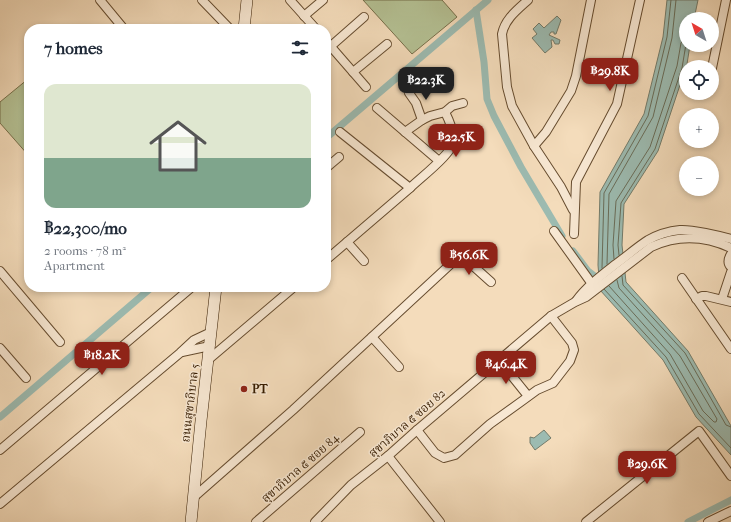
<!DOCTYPE html>
<html lang="en">
<head>
<meta charset="utf-8">
<style>
  :root { --surface:#fff; --page:#f2f2f3; --text:#1f2937; --muted:#747a83; --line:#e0e1e3; --accent:#8f2418 }
  body { margin:0; font-family:"IM FELL French Canon","Noto Serif Thai",serif; background:var(--page); color:var(--text); height:100vh; display:flex; flex-direction:column; font-size:15px; white-space:nowrap }
  * { box-sizing:border-box; margin:0 }
  p { font-size:13px; color:var(--muted) }
  .icon { flex:none; width:22px; height:22px; fill:none; stroke:currentColor; stroke-width:2; stroke-linecap:round; stroke-linejoin:round }
  .map { position:relative; flex:1; overflow:hidden }
  .details { position:absolute; left:24px; top:24px; width:307px; height:268px; display:flex; flex-direction:column; background:var(--surface); border-radius:16px; box-shadow:0 2px 6px #0003 }
  .details>* { flex:none }
  .needle { width:26px; rotate:321deg }
  .controls { position:absolute; left:679px; top:12px; display:grid; gap:8px }
  .controls a { display:grid; place-items:center; width:40px; height:40px; border-radius:50%; background:var(--surface); box-shadow:0 2px 6px #0003; font-size:20px }
  .price { position:absolute; translate:-50% -34px; padding:0 9px; border-radius:8px; background:var(--accent); color:#fff; font-size:13px; line-height:26px; filter:drop-shadow(0 1px 2px #0008) }
  .price::after { content:''; position:absolute; left:50%; top:24px; width:12px; height:9px; margin-left:-6px; background:inherit; clip-path:polygon(0 0,100% 0,50% 100%) }
  .price.on { background:#222; color:#fff }
  ul { padding:0; list-style:none }
  li { display:grid; align-content:center; gap:8px; height:212px; padding:0 20px }
  li+li { border-top:1px solid var(--line) }
  li span { display:grid; place-items:center; height:124px; border-radius:12px; color:#555 }
  li>.icon { margin-inline-start:auto }
  span .icon { width:72px; height:72px; fill:#fffc; stroke-width:1 }
  li b { font-size:17px }
  h2 { display:flex; justify-content:space-between; align-items:center; height:48px; padding:0 20px; font-size:17px }
  .map>svg:first-child { display:block }
  .green { fill:#b5c295; stroke:#766f4a }
  .water { fill:#9cbbb1; stroke:#737b6a }
  .lines { fill:none; stroke-linecap:round; stroke-linejoin:round }
  .shore { stroke:#696c58; stroke-width:1 }
  .canal { stroke:#9cbbb1; stroke-width:7 }
  .minor-casing { stroke:#664c2f; stroke-width:10 }
  .secondary-casing { stroke:#361c00; stroke-width:12 }
  .minor { stroke:#f8e8d3; stroke-width:8 }
  .secondary { stroke:#f8e8d3; stroke-width:11 }
  .poi-dot { fill:#8f2418; stroke:#f8e8d3; stroke-width:1.5 }
  .labels { text-anchor:middle; stroke-width:3; stroke-linejoin:round; paint-order:stroke }
  .poi-label { font-size:12px; font-weight:bold; fill:#361c00; stroke:#f8e8d3; text-anchor:start }
  .street-label { font-size:12px; fill:#361c00; stroke:#f8e8d3 }
</style>
</head>
<body>
<div class="map">
<svg width="731" height="522" viewBox="0 0 731 522">
  <rect width="100%" height="100%" fill="#f4dcbb"/>
  <filter id="stains"><feTurbulence type="fractalNoise" baseFrequency=".005" numOctaves="4"/><feColorMatrix values="0 0 0 0 .2 0 0 0 0 .09 0 0 0 0 .02 0 0 0 .5 -.17"/></filter>
  <radialGradient id="worn" r=".72"><stop offset=".6" stop-color="#630" stop-opacity="0"/><stop offset="1" stop-color="#630" stop-opacity=".3"/></radialGradient>
  <g class="green">
    <path d="M363,0H442L457,17L412,54Z"/>
    <path d="M28,79L29,81V156L0,123V102Z"/>
  </g>
  <g class="water">
    <path d="M667,0H698L694,19H686V45H690L687,64L658,151L624,204L622,245L626,282L688,351L731,426V455L696,417L663,360L600,290L598,265L600,192L644,114L663,37Z"/>
    <path d="M557,16L561,20L556,34H554V32H551L549,35L560,40L559,44H555L553,40H551L552,47L545,53L532,38L537,34L533,29L539,23L544,28Z"/>
    <path d="M544,430L551,438L535,450L530,443V437L534,438Z"/>
  </g>
  <g class="lines">
    <g class="shore">
      <path d="M619,255L618,245L621,203L655,149L682,68L686,44"/>
      <path d="M614,259L613,245L616,201L650,147L677,66L681,43L686,37"/>
      <path d="M607,264L609,194L653,117L672,38L676,0"/>
      <path d="M602,268L604,193L648,116L667,37L671,0"/>
      <path d="M622,276L623,285L685,353L726,425L731,427"/>
      <path d="M609,286L670,354L703,411L714,422H716L717,419L680,356L619,288L617,280"/>
      <path d="M604,289L666,357L699,414L731,448"/>
    </g>
    <g class="canal">
      <path d="M476,10L484,62L487,99L494,116L521,167L562,236"/>
      <path d="M326,138L488,0"/>
      <path d="M573,251L588,271L601,281"/>
      <path d="M0,417L152,287"/>
      <path d="M688,522L731,500"/>
    </g>
    <defs>
      <g id="minor">
        <path d="M100,0L124,29"/>
        <path d="M202,0L230,29"/>
        <path d="M290,0L316,29"/>
        <path d="M528,0C517,10 505,19 502,34L507,87L512,106L534,146L561,187L573,210"/>
        <path d="M304,16L323,0"/>
        <path d="M326,41L366,87"/>
        <path d="M331,46L364,17"/>
        <path d="M712,68L726,0"/>
        <path d="M353,72L387,44"/>
        <path d="M409,93L416,103L422,120"/>
        <path d="M377,108L439,161"/>
        <path d="M405,132L422,120L430,116L445,112L452,106L463,103"/>
        <path d="M534,146L546,132L571,91L576,76L591,0"/>
        <path d="M326,168L339,157"/>
        <path d="M410,188C420,178 455,152 454,139C453,130 449,120 445,112"/>
        <path d="M554,231L592,284"/>
        <path d="M574,234L576,182L617,104L640,0"/>
        <path d="M347,242L364,261"/>
        <path d="M731,254C728,259 727,263 731,267"/>
        <path d="M461,255L491,282"/>
        <path d="M326,260L410,188L340,132"/>
        <path d="M0,271L60,342"/>
        <path d="M682,278L731,349"/>
        <path d="M696,299L702,296H706L731,302"/>
        <path d="M722,299L731,272"/>
        <path d="M576,301C587,286 602,275 616,264C627,256 637,247 648,240C657,235 670,231 680,230C691,229 720,236 731,239"/>
        <path d="M372,337L399,367"/>
        <path d="M0,348L26,378"/>
        <path d="M182,352L210,346"/>
        <path d="M208,360L294,287"/>
        <path d="M499,360L528,396"/>
        <path d="M417,430L435,453L444,458L455,455L490,424L522,401L537,390L553,383L570,361L574,350L572,343L551,316"/>
        <path d="M0,450L192,287"/>
        <path d="M388,456L440,522"/>
        <path d="M194,497L293,410L468,248"/>
        <path d="M0,504L180,353L194,340L211,332"/>
        <path d="M256,522L360,432"/>
        <path d="M315,522L351,485L388,456L417,430L551,316L575,302L586,297L651,247C677,235 705,236 731,248"/>
        <path d="M586,522L699,431L731,476"/>
        <path d="M708,522L731,511"/>
      </g>
      <g id="secondary">
        <path d="M244,29L247,0"/>
        <path d="M191,522L201,421L216,287"/>
      </g>
    </defs>
    <use href="#minor" class="minor-casing"/>
    <use href="#secondary" class="secondary-casing"/>
    <use href="#minor" class="minor"/>
    <use href="#secondary" class="secondary"/>
  </g>
  <circle class="poi-dot" cx="244" cy="389" r="4"/>
  <g class="labels">
    <g class="poi-label">
      <text x="252" y="393">PT</text>
    </g>
    <g class="street-label">
      <text transform="translate(190 403) rotate(-83)" y="4">ถนนสุขาภิบาล 5</text>
      <text transform="translate(407 423) rotate(-41)" y="4">สุขาภิบาล ๕ ซอย 82</text>
      <text transform="translate(300 468) rotate(-41)" y="4">สุขาภิบาล ๕ ซอย 84</text>
    </g>
  </g>
  <rect width="100%" height="100%" filter="url(#stains)"/>
  <rect width="100%" height="100%" fill="url(#worn)"/>
</svg>
<div class="controls">
<a><svg class="needle" viewBox="-14 -14 28 28"><path d="M0-13l5 13h-10z" fill="#e53935"/><path d="M0 13l5-13h-10z" fill="#747a83"/></svg></a>
<a><svg class="icon" aria-label="locate" viewBox="0 0 24 24"><circle cx="12" cy="12" r="6"/><path d="M12 2v4M12 18v4M2 12h4M18 12h4"/></svg></a>
<a>+</a>
<a>−</a>
</div>
<b class="price" style="left:610px;top:92px">฿29.8K</b>
<b class="price on" style="left:426px;top:101px">฿22.3K</b>
<b class="price" style="left:456px;top:158px">฿22.5K</b>
<b class="price" style="left:469px;top:276px">฿56.6K</b>
<b class="price" style="left:102px;top:376px">฿18.2K</b>
<b class="price" style="left:506px;top:385px">฿46.4K</b>
<b class="price" style="left:647px;top:485px">฿29.6K</b>
<section class="details">
<h2>7 homes<svg class="icon" aria-label="filters" viewBox="0 0 24 24"><path d="M4 7h16M4 17h16"/><circle cx="9" cy="7" r="2"/><circle cx="15" cy="17" r="2"/></svg></h2>
<ul>
<li><span style="background:linear-gradient(#dfe7d0 60%,#7fa58c 0)"><svg class="icon" aria-label="home" viewBox="0 0 24 24"><path d="M3 11l9-7 9 7M6 9v11h12V9"/></svg></span><div><b>฿22,300/mo</b><p>2 rooms · 78 m²</p><p>Apartment</p></div></li>
</ul>
</section>
</div>
</body>
</html>
